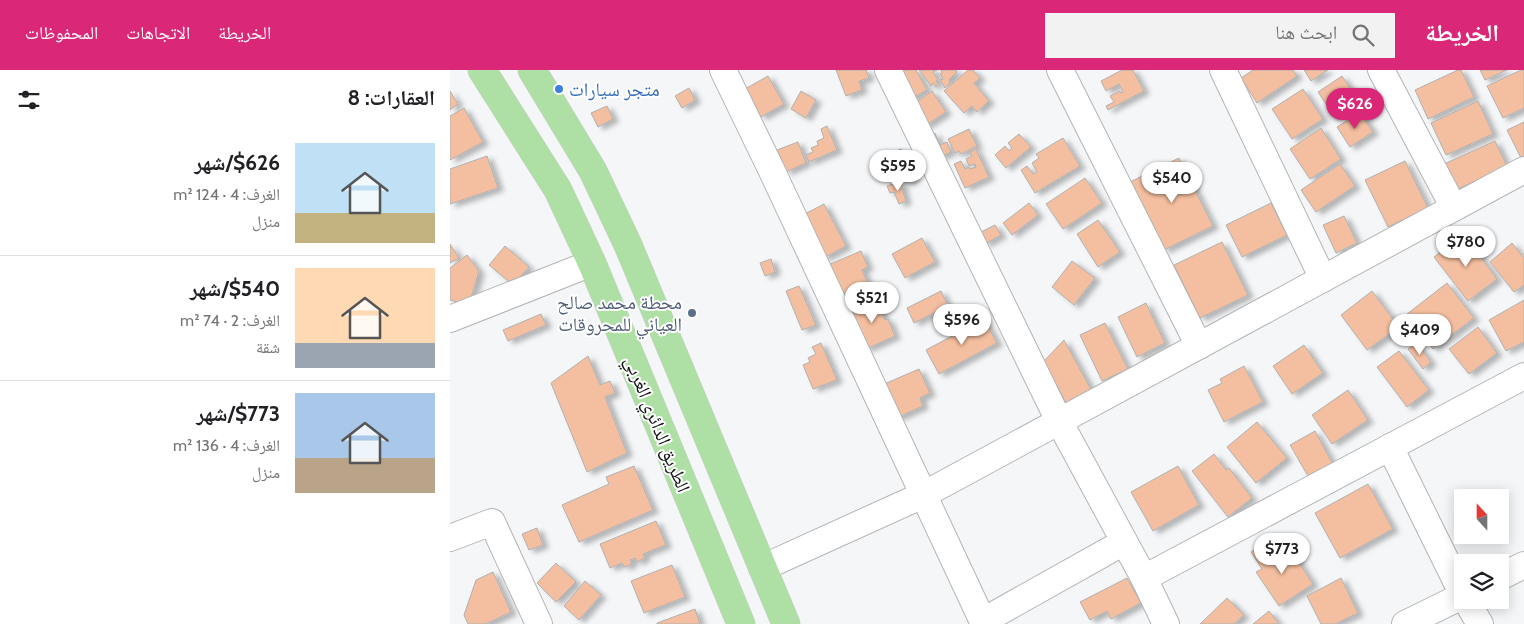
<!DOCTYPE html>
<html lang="ar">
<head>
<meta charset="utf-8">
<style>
  :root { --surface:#fff; --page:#f2f2f2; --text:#202124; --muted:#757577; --line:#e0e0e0; --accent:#db2777 }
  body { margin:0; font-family:Cabin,"Noto Naskh Arabic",sans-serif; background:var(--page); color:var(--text); direction:rtl; height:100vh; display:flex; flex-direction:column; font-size:19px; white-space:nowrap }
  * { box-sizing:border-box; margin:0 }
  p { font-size:16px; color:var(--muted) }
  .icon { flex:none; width:28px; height:28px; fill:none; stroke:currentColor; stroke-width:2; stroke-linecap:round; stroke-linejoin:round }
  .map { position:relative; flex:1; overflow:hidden; direction:ltr }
  .side { display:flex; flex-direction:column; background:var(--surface); width:450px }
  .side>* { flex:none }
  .needle { width:32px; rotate:339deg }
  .controls { position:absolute; left:1004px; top:419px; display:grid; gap:10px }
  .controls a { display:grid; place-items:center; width:55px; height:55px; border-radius:0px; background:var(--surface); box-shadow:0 2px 12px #0003; font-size:25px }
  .price { position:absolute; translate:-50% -42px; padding:0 11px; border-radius:18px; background:#fff; color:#222; font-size:16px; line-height:32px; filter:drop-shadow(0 1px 2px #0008) }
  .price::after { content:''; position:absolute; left:50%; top:30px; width:15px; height:11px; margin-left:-8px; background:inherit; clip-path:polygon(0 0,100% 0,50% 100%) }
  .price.selected { background:var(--accent); color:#fff }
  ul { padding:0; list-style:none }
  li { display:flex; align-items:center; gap:15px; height:125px; padding:0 15px }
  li+li { border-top:1px solid var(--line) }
  li span { display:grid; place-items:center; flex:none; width:140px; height:100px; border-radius:0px; color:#555 }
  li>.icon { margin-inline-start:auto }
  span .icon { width:60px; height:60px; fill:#fffc; stroke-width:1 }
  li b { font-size:21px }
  h2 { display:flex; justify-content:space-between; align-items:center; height:60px; padding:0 15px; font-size:21px }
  header { display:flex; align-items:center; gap:30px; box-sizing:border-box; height:70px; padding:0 25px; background:var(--accent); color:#fff }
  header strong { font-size:24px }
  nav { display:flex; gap:28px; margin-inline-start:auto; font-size:18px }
  .search { width:350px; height:45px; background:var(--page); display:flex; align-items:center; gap:12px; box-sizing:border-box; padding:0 18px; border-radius:0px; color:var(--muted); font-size:19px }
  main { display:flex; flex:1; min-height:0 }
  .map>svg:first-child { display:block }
  .building { fill:#f4bfa0; stroke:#b1b0af; filter:url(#shadow) }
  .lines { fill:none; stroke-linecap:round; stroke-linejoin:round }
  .minor-casing { stroke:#b3b4b5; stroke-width:28 }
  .major-casing { stroke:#cfd0d0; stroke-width:29 }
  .minor { stroke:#fff; stroke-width:26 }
  .major { stroke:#aedfa4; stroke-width:28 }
  .shop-dot { fill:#3f7fe0; stroke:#fff; stroke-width:2 }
  .service-dot { fill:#5c6f8a; stroke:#fff; stroke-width:2 }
  .labels { text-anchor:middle; stroke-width:4; stroke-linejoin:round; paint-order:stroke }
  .shop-label { font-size:19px; fill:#366cbe; stroke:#fff; text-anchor:start }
  .service-label { font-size:19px; fill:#4e5e75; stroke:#fff; text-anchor:end }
  .street-label { font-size:19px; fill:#111212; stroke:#fff }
</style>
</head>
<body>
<header>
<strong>الخريطة</strong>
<div class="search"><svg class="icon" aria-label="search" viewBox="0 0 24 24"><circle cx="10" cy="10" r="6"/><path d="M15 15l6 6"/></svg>ابحث هنا</div>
<nav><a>الخريطة</a><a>الاتجاهات</a><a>المحفوظات</a></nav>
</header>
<main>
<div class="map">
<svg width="1074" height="554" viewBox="0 0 1074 554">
  <defs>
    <filter id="shadow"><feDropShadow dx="5.5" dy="3" stdDeviation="2.5" flood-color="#0004"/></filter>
  </defs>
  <rect width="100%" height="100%" fill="#f5f6f8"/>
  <g class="building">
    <path d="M386,0H416L419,8L409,11L412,20L396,26Z"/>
    <path d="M455,0H466L477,20L461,29L447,5Z"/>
    <path d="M469,0H487L483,2L488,10L486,11L488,14L486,17L483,13L481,16Z"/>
    <path d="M491,0H506L507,2L499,10L500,13L495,18L490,10L493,9L490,4L492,3Z"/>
    <path d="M518,0H523L530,8L524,13L539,31L527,42L522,36L514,43L494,21Z"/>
    <path d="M672,0H683L694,21L658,40L656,36L664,32L660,26L670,21L671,23L673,22L669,14L656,21L651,11Z"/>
    <path d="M803,0H843L847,6L807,33L791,8Z"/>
    <path d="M854,0H878L861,11Z"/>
    <path d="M1008,0H1011L1024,27L978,49L965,20Z"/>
    <path d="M1030,0H1057L1035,10Z"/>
    <path d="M1071,0H1074V38L1053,48L1037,16Z"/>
    <path d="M318,6L334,34L311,47L295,19Z"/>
    <path d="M892,6L908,30L884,46L868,22Z"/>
    <path d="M239,18L245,30L232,38L225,26Z"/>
    <path d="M853,19L873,49L842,69L822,39Z"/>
    <path d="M0,21L8,34L0,40Z"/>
    <path d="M351,21L366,30L356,48L341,39Z"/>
    <path d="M482,21L496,42L475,56L461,36Z"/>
    <path d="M1028,31L1043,64L996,85L981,53Z"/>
    <path d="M157,36L163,49L148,57L141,43Z"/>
    <path d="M14,38L33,72L0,90V46Z"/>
    <path d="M910,42L923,62L900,77L887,57Z"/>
    <path d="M1074,52V89L1072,90L1057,60Z"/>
    <path d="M377,56L387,80L359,92L356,85L363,82L361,78L368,75L367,71L374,68L371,59Z"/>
    <path d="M871,58L891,89L860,109L840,79Z"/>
    <path d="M519,59L527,76L511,84L509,81L505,83L498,69Z"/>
    <path d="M485,63L490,75L497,72L501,82L489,87L479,66Z"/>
    <path d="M569,64L581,77L556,98L545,85L555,76L559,81L562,78L558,73Z"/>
    <path d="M613,68L630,96L585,123L571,100L577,96L583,104L587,102L582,93L589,88L586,84Z"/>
    <path d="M1045,71L1057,96L1006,120L994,94Z"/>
    <path d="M348,72L356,93L336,102L327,80Z"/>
    <path d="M451,79L457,92L459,90L463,99L461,100L464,109L456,113L454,109L451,110L450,107L447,108L444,99L448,97L442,83Z"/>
    <path d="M526,79L539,107L515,118L504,94L511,91L515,99L519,97L520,99L526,97L525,94L519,96L516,89L522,86L520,82Z"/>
    <path d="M37,86L48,118L0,134V99Z"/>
    <path d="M729,88L763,156L714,180L680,112Z"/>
    <path d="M438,89L445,104L436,108L430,93Z"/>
    <path d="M955,91L978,138L938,157L915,110Z"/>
    <path d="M890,94L905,116L866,142L851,120Z"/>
    <path d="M635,108L652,133L613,159L596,134Z"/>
    <path d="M451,111L453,118L452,119L456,131L449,134L444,122L440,123L437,116Z"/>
    <path d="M579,133L588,145L562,165L553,153Z"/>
    <path d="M821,133L837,165L792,187L776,155Z"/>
    <path d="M374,134L396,176L374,188L351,146Z"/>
    <path d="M894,146L907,173L886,183L873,155Z"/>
    <path d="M648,150L670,182L648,197L627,164Z"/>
    <path d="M545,155L551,165L535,174L529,163Z"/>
    <path d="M1014,164L1047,209L1018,231L984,187Z"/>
    <path d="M472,168L485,192L455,208L442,184Z"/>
    <path d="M772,172L798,225L750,248L724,195Z"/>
    <path d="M1062,173L1074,188V215L1064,222L1040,192Z"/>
    <path d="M0,174L9,188L0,193Z"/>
    <path d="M55,176L79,197L63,215L39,195Z"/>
    <path d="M411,181L418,197L412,200L422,223L395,234L378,195Z"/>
    <path d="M17,185L29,201L19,235L0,230V198Z"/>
    <path d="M321,189L325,202L315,206L310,193Z"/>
    <path d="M622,191L645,208L624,235L602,217Z"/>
    <path d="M997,213L1024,248L983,279L957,244Z"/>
    <path d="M349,216L366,255L352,260L336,221Z"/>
    <path d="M491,221L498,236L464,253L457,238Z"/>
    <path d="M922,221L949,257L917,280L891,245Z"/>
    <path d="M425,228L435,250L438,249L445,266L416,279L399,240Z"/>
    <path d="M1074,230V272L1056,281L1039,250Z"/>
    <path d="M696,233L715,273L687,287L668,247Z"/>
    <path d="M91,244L96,255L58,271L53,260Z"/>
    <path d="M534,249L547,273L489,304L476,280Z"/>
    <path d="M655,253L678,299L652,311L630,265Z"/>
    <path d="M1028,257L1047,283L1019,304L999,279Z"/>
    <path d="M614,270L642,321L617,335L594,291Z"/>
    <path d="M966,272L981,292L973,299L958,279Z"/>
    <path d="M371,273L387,310L363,319L353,295L360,292L358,288L366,284L362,277Z"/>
    <path d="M854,275L873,303L842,324L823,296Z"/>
    <path d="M949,281L979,320L957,337L927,297Z"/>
    <path d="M138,286L150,315L160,311L165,323L155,327L177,383L137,402L101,313Z"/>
    <path d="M794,296L813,332L774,352L758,320L772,313L770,309Z"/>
    <path d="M469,299L480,323L470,328L473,336L446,348L432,315Z"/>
    <path d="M898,320L918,350L882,374L862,345Z"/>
    <path d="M807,352L837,388L806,413L777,377Z"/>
    <path d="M865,361L886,400L862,413L840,375Z"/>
    <path d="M764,384L776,400L779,398L802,428L778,447L742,401Z"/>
    <path d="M184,396L203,440L129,472L112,435L159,414L156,407Z"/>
    <path d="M728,396L749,435L703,461L681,422Z"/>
    <path d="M918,414L943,459L890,488L865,443Z"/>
    <path d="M206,451L216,475L193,484L195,488L187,492L185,488L180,490L182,494L174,497L172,493L160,498L150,474Z"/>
    <path d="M87,458L93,475L79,480L72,464Z"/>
    <path d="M812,475L823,491L841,480L863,514L829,536L806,502L812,499L801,482Z"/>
    <path d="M106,493L126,512L106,532L87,513Z"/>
    <path d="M222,495L235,527L194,543L181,511Z"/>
    <path d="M43,502L61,542L36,554H18L14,545L26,510Z"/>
    <path d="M677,508L691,533L661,549L657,541L640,550L630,532Z"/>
    <path d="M891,508L908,543L885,554H871L857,526Z"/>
    <path d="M135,511L151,525L129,550L114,536Z"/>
    <path d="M777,528L794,545L784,554H750Z"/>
    <path d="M245,539L250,554H207V553Z"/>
    <path d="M819,541L829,554H803Z"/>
  </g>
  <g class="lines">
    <defs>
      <g id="minor">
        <path d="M273,0L321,99L534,554"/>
        <path d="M438,0L609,351L694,508L1074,306"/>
        <path d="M610,0L749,276"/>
        <path d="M773,0L873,209"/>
        <path d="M931,0L1004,138"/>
        <path d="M0,249L142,193"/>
        <path d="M940,377L1012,523"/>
        <path d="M0,468L42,452L89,554"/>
        <path d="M312,498L473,425L1074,100"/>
        <path d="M1050,507L1074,495"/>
        <path d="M694,508L716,554"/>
        <path d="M1016,530L1030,554"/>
        <path d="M533,551L674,472"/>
        <path d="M955,554L1012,526"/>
      </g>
      <g id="major">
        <path d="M32,0L108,120L142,193L291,554"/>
        <path d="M82,0L143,101L178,175L336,554"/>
      </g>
    </defs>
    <use href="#minor" class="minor-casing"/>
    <use href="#major" class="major-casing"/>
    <use href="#minor" class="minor"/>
    <use href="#major" class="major"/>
  </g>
  <circle class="shop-dot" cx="109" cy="19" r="5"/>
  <circle class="service-dot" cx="242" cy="243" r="5"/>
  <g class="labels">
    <g class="shop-label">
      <text x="119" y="26">متجر سيارات</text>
    </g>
    <g class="service-label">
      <text x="232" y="239">محطة محمد صالح<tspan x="232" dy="22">العياني للمحروقات</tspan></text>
    </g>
    <g class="street-label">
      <text transform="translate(208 354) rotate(68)" y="7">الطريق الدائري الغربي</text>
    </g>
  </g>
</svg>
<div class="controls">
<a><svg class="needle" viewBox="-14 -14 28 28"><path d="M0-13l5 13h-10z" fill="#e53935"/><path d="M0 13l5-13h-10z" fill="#757577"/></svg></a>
<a><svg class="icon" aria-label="layers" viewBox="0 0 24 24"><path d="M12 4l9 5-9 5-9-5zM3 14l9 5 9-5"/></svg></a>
</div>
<b class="price selected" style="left:905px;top:60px">$626</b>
<b class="price" style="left:448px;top:122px">$595</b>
<b class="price" style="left:722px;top:134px">$540</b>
<b class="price" style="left:1016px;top:198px">$780</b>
<b class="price" style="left:422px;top:254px">$521</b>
<b class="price" style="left:512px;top:276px">$596</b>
<b class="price" style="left:970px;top:286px">$409</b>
<b class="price" style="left:832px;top:505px">$773</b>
</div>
<section class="side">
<h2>العقارات: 8<svg class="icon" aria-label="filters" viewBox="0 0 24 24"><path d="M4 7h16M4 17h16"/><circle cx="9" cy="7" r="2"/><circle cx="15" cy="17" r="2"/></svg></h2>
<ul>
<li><span style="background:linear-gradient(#bfe0f5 70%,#c2b280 0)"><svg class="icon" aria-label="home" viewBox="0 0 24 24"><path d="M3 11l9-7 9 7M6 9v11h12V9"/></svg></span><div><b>$626/شهر</b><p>الغرف: 4 · 124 m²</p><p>منزل</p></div></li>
<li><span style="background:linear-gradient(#ffd9b3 75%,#9aa5b1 0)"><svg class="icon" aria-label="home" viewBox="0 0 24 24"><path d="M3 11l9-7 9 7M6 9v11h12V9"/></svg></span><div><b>$540/شهر</b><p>الغرف: 2 · 74 m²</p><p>شقة</p></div></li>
<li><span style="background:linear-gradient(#a9c7e8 65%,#b9a48a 0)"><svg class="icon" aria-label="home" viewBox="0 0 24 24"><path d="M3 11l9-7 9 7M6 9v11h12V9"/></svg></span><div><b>$773/شهر</b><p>الغرف: 4 · 136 m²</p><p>منزل</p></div></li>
</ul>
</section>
</main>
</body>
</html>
